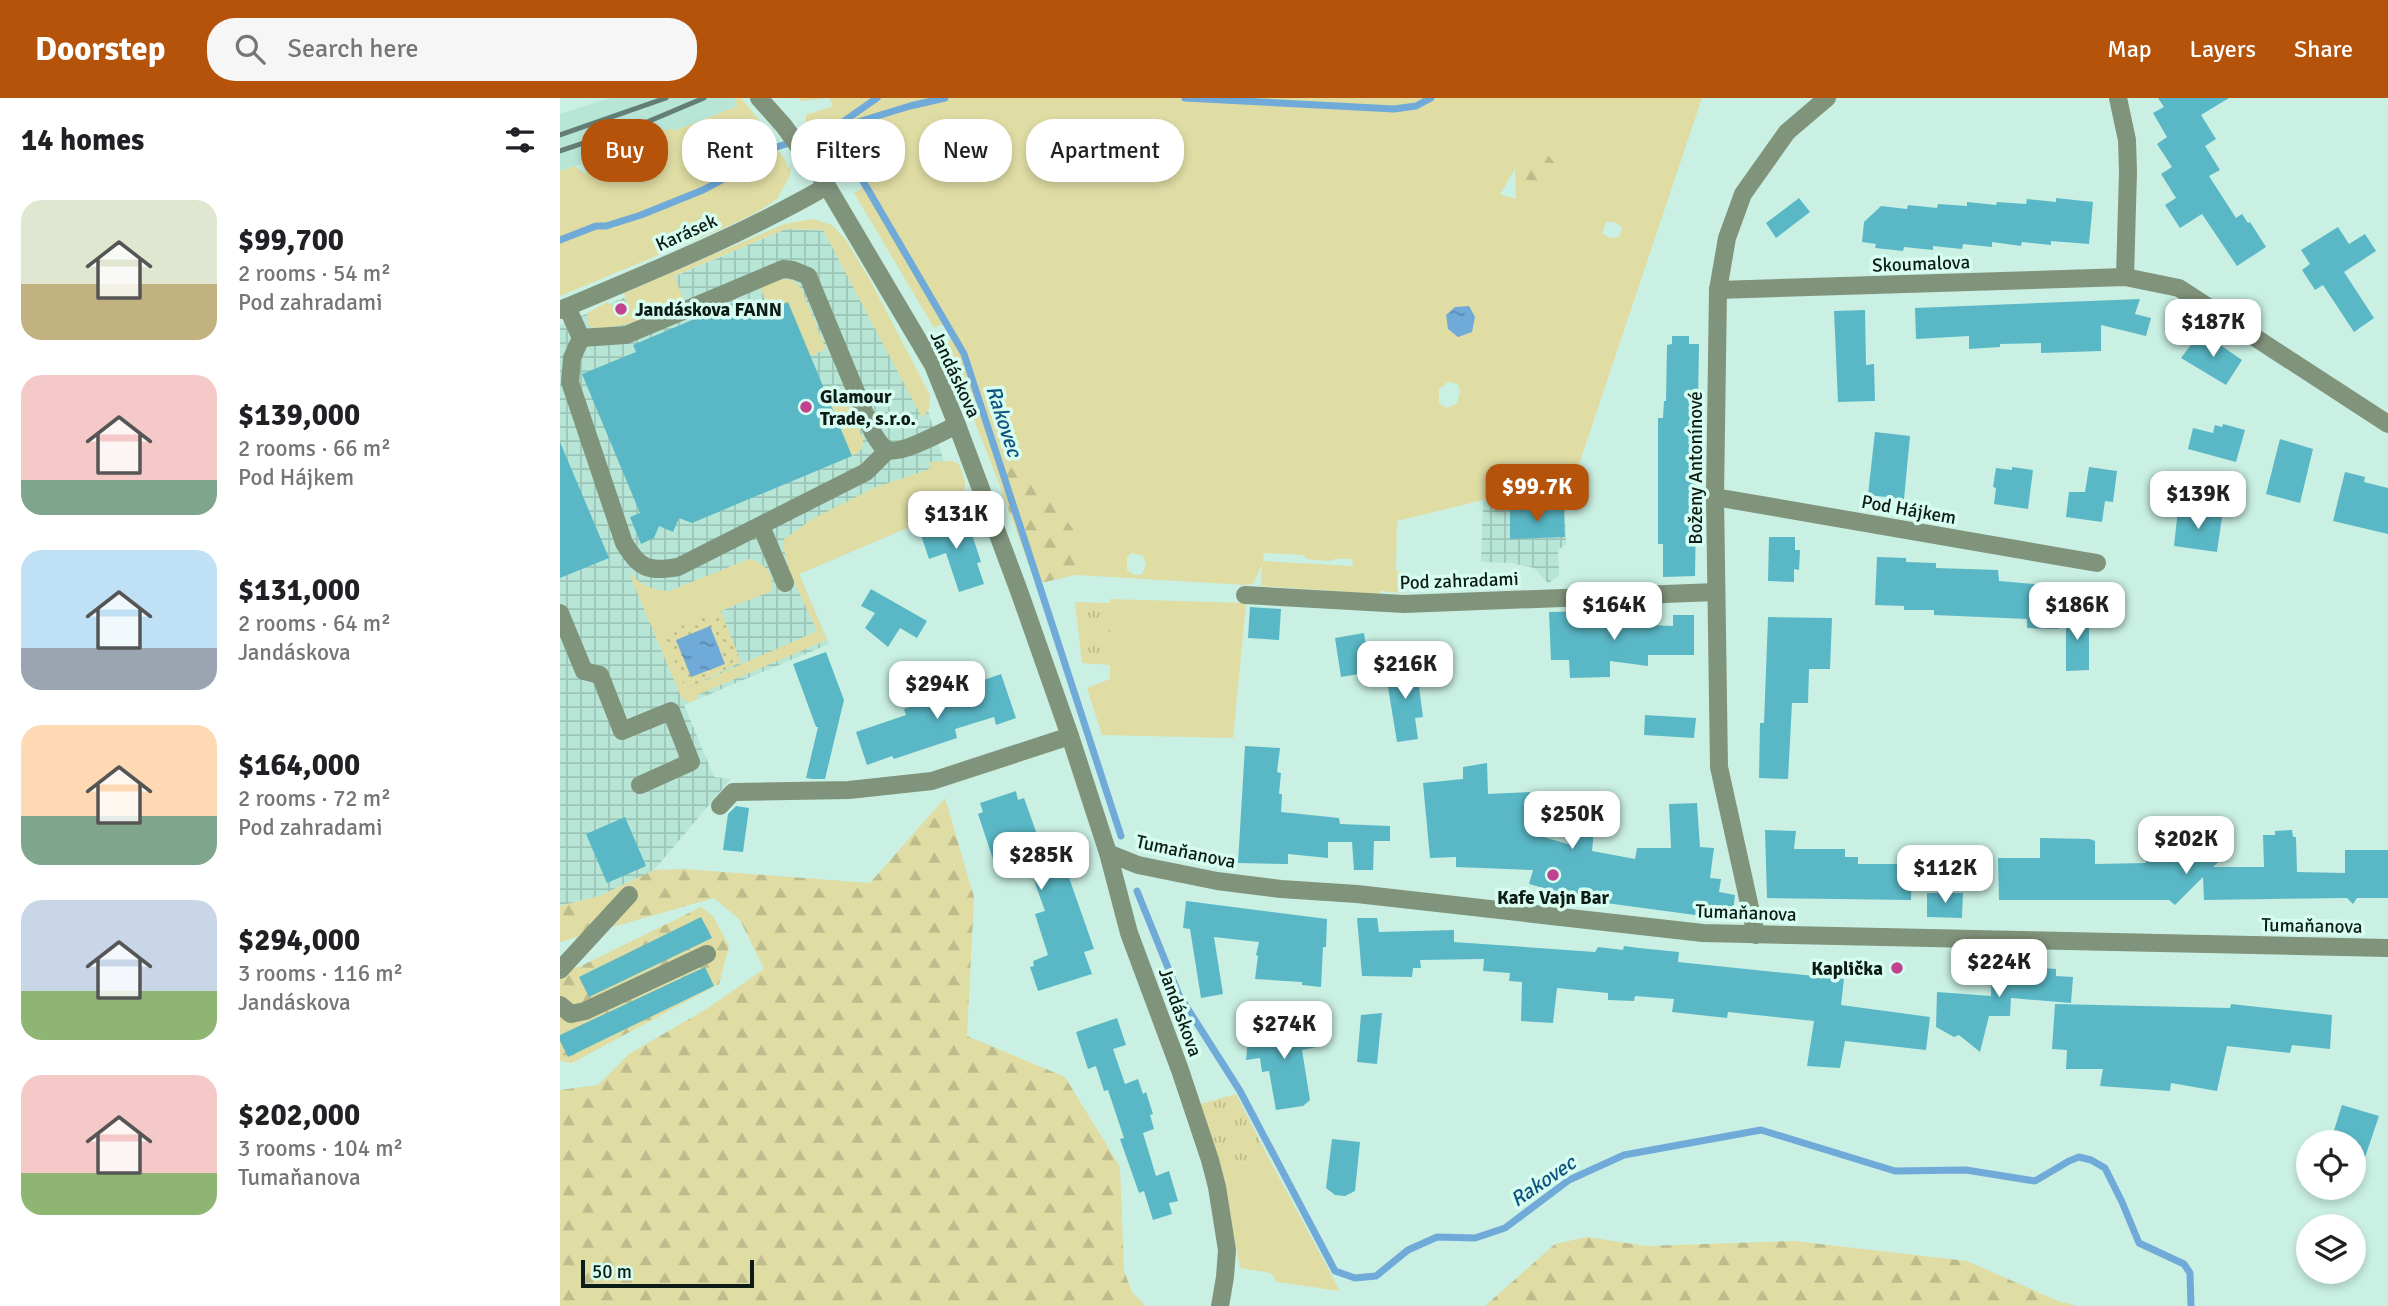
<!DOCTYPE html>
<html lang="en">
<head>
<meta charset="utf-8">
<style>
  :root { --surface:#fff; --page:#f6f6f6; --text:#202124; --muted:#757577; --accent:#b45309 }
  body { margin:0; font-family:Signika,sans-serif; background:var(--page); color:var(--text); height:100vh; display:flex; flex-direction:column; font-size:26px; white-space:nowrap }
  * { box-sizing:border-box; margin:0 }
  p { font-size:23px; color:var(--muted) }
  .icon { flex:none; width:38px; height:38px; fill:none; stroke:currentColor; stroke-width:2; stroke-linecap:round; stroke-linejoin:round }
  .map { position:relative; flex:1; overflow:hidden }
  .details { display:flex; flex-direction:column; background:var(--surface); width:560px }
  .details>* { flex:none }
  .top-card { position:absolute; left:21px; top:21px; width:665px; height:63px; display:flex; gap:14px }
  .buttons { position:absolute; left:1736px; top:1032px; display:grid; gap:14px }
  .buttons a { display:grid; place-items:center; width:70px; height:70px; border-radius:50%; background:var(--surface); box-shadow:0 4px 10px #0003; font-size:35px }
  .scale { position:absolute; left:21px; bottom:18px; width:173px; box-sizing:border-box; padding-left:7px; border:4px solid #0e1c18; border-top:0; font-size:19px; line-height:24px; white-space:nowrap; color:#0e1c18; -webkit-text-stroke:5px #d7fdf1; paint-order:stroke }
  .price { position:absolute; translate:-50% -60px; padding:0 16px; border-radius:14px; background:#fff; color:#222; font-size:23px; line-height:46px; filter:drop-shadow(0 2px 4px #0008) }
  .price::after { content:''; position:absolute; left:50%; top:42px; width:21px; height:16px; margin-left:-10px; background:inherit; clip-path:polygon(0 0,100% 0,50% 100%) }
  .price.selected { background:var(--accent); color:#fff }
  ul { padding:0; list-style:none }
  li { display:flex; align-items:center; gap:21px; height:175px; padding:0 21px }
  li span { display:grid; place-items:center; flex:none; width:196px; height:140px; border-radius:21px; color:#555 }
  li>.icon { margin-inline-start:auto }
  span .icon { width:84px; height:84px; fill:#fffc; stroke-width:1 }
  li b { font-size:30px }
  h2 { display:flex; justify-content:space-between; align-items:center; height:84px; padding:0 21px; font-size:30px }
  .tag { padding:0 24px; border-radius:28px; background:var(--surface); box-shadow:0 4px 10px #0003; font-size:24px; line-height:63px }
  .tag.selected { background:var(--accent); color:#fff }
  header { display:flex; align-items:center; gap:42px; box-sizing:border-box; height:98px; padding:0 35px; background:var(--accent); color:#fff }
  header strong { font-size:33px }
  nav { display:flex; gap:38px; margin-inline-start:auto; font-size:24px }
  .search { width:490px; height:63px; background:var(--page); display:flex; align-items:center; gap:18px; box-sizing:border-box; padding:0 24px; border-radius:28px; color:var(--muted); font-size:26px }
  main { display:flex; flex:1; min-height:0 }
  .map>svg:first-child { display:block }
  .built { fill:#b7e6d7 }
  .industrial { fill:url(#industrial-grid) }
  .grass { fill:#dfdca4; fill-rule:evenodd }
  .forest { fill:url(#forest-firs) }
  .park { fill:url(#park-tufts) }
  .garden { fill:url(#garden-dots) }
  .water { fill:url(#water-ripples) }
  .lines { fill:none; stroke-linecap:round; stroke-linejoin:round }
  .stream { stroke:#6faad8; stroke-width:7 }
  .building { fill:#5ab8c6 }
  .minor { stroke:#80937b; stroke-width:18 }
  .rail { stroke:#647d76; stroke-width:5 }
  .poi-dot { fill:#c1428e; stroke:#d7fdf1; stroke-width:2.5 }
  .labels { text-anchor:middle; stroke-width:7; stroke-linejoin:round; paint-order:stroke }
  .street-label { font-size:19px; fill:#0e1c18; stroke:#d7fdf1 }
  .poi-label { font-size:19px; font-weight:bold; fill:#0e1c18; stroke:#d7fdf1; text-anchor:start }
  .water-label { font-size:21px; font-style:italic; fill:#105480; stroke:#d7fdf1 }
</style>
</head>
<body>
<header>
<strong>Doorstep</strong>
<div class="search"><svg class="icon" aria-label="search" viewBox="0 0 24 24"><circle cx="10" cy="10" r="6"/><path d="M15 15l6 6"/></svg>Search here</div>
<nav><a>Map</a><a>Layers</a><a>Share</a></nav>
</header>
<main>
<section class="details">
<h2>14 homes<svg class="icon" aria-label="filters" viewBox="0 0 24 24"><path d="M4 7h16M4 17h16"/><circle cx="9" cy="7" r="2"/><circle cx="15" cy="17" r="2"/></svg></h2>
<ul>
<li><span style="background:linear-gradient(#dfe7d0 60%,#c2b280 0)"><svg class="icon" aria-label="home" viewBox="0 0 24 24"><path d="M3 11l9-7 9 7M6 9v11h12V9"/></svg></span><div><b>$99,700</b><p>2 rooms · 54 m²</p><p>Pod zahradami</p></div></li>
<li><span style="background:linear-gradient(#f6c9c9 75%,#7fa58c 0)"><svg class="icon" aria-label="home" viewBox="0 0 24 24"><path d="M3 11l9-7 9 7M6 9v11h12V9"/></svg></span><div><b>$139,000</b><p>2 rooms · 66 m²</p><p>Pod Hájkem</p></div></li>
<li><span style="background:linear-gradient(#bfe0f5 70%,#9aa5b1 0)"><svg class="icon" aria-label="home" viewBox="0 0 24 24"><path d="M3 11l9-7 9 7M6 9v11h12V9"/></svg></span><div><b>$131,000</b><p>2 rooms · 64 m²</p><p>Jandáskova</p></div></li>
<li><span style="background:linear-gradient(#ffd9b3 65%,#7fa58c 0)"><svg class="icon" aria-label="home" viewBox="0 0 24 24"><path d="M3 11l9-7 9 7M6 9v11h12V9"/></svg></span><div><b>$164,000</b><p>2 rooms · 72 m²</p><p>Pod zahradami</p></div></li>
<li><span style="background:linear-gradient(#c9d6e8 65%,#8fb573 0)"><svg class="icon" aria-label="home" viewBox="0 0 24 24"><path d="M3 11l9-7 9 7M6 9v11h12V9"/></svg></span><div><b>$294,000</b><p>3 rooms · 116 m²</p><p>Jandáskova</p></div></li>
<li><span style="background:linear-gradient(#f6c9c9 70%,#8fb573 0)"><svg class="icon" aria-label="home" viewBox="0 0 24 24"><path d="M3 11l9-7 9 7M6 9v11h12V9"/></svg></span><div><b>$202,000</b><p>3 rooms · 104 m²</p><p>Tumaňanova</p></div></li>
</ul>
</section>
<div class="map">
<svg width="1828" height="1208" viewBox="0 0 1828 1208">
  <defs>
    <pattern id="industrial-grid" width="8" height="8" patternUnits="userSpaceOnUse" patternTransform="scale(1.75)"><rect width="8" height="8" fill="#b7e6d7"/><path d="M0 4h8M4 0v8" fill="none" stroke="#9cc5b8"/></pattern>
    <pattern id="forest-firs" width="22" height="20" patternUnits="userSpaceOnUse" patternTransform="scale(1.75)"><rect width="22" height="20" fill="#dfdca4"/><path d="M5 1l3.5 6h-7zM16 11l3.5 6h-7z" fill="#bebc8c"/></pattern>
    <pattern id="park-tufts" width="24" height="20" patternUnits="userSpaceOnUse" patternTransform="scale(1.75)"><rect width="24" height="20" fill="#dfdca4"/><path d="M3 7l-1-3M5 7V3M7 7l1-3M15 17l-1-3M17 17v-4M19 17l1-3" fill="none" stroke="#bebc8c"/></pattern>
    <pattern id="garden-dots" width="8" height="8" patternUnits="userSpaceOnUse" patternTransform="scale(1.75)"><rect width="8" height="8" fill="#dfdca4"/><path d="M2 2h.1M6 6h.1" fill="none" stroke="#bebc8c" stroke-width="1.8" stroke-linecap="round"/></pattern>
    <pattern id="water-ripples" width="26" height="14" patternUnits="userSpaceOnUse" patternTransform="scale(1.75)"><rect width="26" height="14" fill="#6faad8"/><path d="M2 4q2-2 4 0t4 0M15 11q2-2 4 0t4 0" fill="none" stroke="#5a8aae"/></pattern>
  </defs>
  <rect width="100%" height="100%" fill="#caf0e4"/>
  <path class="built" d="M49,0H175L177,8L94,41L0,73V16Z"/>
  <g class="industrial">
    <path d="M226,131L269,133L361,291L384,364L400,407L239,476L269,546L124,607L154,679L171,681L94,772L42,797L0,808V227Z"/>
    <path d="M923,402H952L953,408H1005L1006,446L998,452L999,478L988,485L974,470L951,465L921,464Z"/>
  </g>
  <g class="grass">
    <path d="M175,0H181L204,28L201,32L225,61L228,70L231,68L230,78L217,101L199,113L173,126L0,198V73L15,68L25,76L33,71L35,62L94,42V34L109,31L117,32L177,8Z"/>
    <path d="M238,0H1142L1005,408H952V402H923L837,423L836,473L847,475L846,495L825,494L820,492L819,496L701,488L702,466L694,485L686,487L516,477L519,439L494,406L481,378L447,364L433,370L394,272L382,248L388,245L394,234L390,227H380L374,230L294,95L302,91L301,83L296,77L286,83L276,66L282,60L268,39L281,32L275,27L261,30L246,24V17L273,8L269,0L241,3ZM955,71L956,101L940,96ZM1046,124H1054L1062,129L1059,139L1050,140L1042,135ZM888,284L898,286L900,294L897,306L886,310L879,305V291ZM572,455L583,458L586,467L582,476L574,477L567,472V459ZM704,455L743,457L748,461L770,463L775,461H792L793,468L703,463Z"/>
    <path d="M253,121L272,127L285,141L310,182L370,297L369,311L362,320L263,132L226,131L114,178L126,206C91,220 71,229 33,230L27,226V215L47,204L53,208L57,217L68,213L64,195L224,126Z"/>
    <path d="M221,180L234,183L241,190L266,251L251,258L210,212L199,187Z"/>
    <path d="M284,293L303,341L302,351L292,358L268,300Z"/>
    <path d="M392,363L399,366L405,383L404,406L239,476L267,542L137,597L138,601L129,605L121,599L69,475C82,487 91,492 109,493L189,461C205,464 214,476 212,493L104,535L130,589L257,533C245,505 225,472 223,442L252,421L316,389L367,372L371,369L369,364Z"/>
    <path d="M550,501L686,505L673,640L542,637L527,590L550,581Z"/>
    <path d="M707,1057L780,1193L717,1184L711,1175L680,1170L662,1072Z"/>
  </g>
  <g class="forest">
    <path d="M973,52H983L995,65L991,82L977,86L960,79L956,69Z"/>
    <path d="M463,362L481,378L494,406L519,439L516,477L476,486L433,370L447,364Z"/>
    <path d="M385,700L414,799L407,938L505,979L560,1069L564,1173L572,1194L586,1208H0V992L38,987L69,956L148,910L204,871L180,822L154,800L0,844V808L42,797L94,772L124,771L310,785Z"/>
    <path d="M141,809L153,818L169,848L159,886L12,965L0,963V874L21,868Z"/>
    <path d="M1027,1139L1086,1148L1234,1143L1407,1163L1498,1203L1517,1208H925L995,1146Z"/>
  </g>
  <g class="park">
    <path d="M515,504L550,505V567L522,565Z"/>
    <path d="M676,996L707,1057L662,1072L640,1006Z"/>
  </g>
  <path class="garden" d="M161,513L181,564L130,589L124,587L103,535Z"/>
  <g class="water">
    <path d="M909,208L915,219L912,234L898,239L888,231L886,217L895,209Z"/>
    <path d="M150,528L165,566L131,579L116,542Z"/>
  </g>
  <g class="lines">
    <g class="stream">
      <path d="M625,0L834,11L856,8L871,0"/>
      <path d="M277,28L317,0"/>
      <path d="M256,37L273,40L293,66L404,256L561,738"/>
      <path d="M0,142L36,128H46L81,117L143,92L171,77L184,66L213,50L350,8L385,0"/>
      <path d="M577,793L619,897L680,993L775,1173L795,1180L816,1178L848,1152L877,1139L915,1140L945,1130L1009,1082L1064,1057L1201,1032L1335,1073L1406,1072L1475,1083L1509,1063L1519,1059L1531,1062L1545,1070L1562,1104L1579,1145L1624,1166L1630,1175L1631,1208"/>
    </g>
  </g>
  <g class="building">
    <path d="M1598,0H1669L1641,17L1656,41L1645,48L1660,72L1649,78L1676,120L1682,116L1688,125L1690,124L1706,149L1677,168L1642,116L1620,130L1605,107L1616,100L1601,76L1612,69L1597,46L1607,39L1593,15L1604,9Z"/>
    <path d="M1239,100L1250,114L1216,140L1206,125Z"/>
    <path d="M1496,100L1533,104L1529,146L1491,143V147L1462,144L1461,148L1432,144V149L1403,146L1402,151L1373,148V152L1344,149L1343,153L1315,150L1316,146L1302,144L1304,124L1321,108L1347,111L1348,107L1377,110L1378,106L1407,108V104L1436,107L1437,104L1466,106L1467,101L1496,104Z"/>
    <path d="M1778,129L1789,146L1805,136L1816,153L1784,174L1814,220L1794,234L1763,187L1755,192L1742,172L1750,166L1741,152Z"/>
    <path d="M1580,201L1575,216L1591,220L1586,238L1541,227V253L1481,255V245L1440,246V249L1409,251V238L1356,241L1355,210Z"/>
    <path d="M177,203L184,222L228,204L292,358L132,425L119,420L113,434L99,428L94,440L81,446L70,419L80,415L22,276L76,254L73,247Z"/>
    <path d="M1305,212L1306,267L1314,266L1315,303L1278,304L1274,213Z"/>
    <path d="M1644,236L1682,262L1666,287L1621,260L1633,244L1637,247Z"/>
    <path d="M1112,238H1129V246H1139L1135,478L1103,479V446H1098V320H1103L1104,303H1106L1107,247L1112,246Z"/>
    <path d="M1663,326L1685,332L1676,364L1628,351L1633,330L1653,335L1655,327L1662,329Z"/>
    <path d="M1315,334L1350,338L1344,401L1308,397Z"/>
    <path d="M1720,341L1753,351L1740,405L1706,396Z"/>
    <path d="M0,344L49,460L0,480Z"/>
    <path d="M1452,369L1473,372L1468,411L1434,406L1436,390L1433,389L1436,370L1452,372Z"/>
    <path d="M1529,369L1557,373L1553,404L1545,403L1542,424L1506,419L1509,394H1525Z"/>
    <path d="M1785,374L1805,379L1804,384L1828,390V436L1773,423Z"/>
    <path d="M950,411H1004L1005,439L950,441Z"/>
    <path d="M1618,412L1662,419L1657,454L1614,448Z"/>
    <path d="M406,418L421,464L417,465L424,486L399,494L386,455L369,461L360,434Z"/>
    <path d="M1209,439H1235V452H1240L1239,472L1234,471V484L1208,483Z"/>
    <path d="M1317,459L1346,460V464L1376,465V470L1438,472L1439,483L1499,488L1498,531L1467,530V521L1374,517V512H1344V508L1315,507Z"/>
    <path d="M311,491L367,523L357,540L340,530L328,549L305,530L315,515L301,508Z"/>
    <path d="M690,509L721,511L719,542L688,540Z"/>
    <path d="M1041,513V525L1113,528V517H1134V557H1088V568L1050,563V579L1010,580L1009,562H991L989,514Z"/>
    <path d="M1506,515H1529V572L1506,573Z"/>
    <path d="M1208,519L1272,520L1270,571H1249L1248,605H1232L1228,681L1199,680L1200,625H1204Z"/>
    <path d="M804,535L810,574L781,579L775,540Z"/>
    <path d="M266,554L284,602L265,681H253L246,680L258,629H256L233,566Z"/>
    <path d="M856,567L863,619L855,620L858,641L837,644L825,571Z"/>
    <path d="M441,576L456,620L436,627L434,619L395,631L397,640L334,661L332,658L307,667L296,634L346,617L344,611L422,586L421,583Z"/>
    <path d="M1085,617L1136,620L1134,640L1084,637Z"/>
    <path d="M685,648L720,650L717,674L721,675L719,696H722L721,714L779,720L780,726L830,728V743H814L813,772H794L792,744H768V760L728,756V766L678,765Z"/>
    <path d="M927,665L928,696L970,694L969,735L1015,748L1021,709L1036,711L1032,753L1075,761L1077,750H1111L1109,706L1137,705L1140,749L1154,750L1150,780L1161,781L1159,794L1175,797L1172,822L1031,803L969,786L973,772L896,769V759L870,760L863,685L903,681V669Z"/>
    <path d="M456,693L458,702L464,700L489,770L495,768L497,774L506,771L534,851L524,854L532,876L478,893L470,869L474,868L473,863L488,857L475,816L485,813L464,754L434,764L418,716L423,714L420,705Z"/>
    <path d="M176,708L189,710L183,754L163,752L168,716Z"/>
    <path d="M65,719L86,768L47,785L26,736Z"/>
    <path d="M1205,732L1236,733L1234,751H1285V759H1298V766H1352L1351,802L1207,800Z"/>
    <path d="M1732,732L1733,739H1736L1737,774L1785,775V752H1828V800H1797L1793,806L1787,800L1644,802L1643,779L1615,807L1609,802H1439L1438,760H1480V740L1530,741L1535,743V766L1586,765V757L1663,759L1653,769H1704L1703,737H1715V733Z"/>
    <path d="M1367,795H1403L1402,820L1367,819Z"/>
    <path d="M626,803L767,821L766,849H763L761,889L742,887V884L695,881L698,858L696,857L699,844L654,839L663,896L641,900L630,831L623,830Z"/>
    <path d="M141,819L152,840L29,899L19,879Z"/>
    <path d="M797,820H817L819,834L894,832V844L1035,854L1038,849L1063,852L1064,848L1079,850L1119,854L1118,864L1284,881L1281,907L1370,919L1366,952L1285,943L1280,970L1247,968L1254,923L1168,914L1167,920L1112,914L1114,901L1075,898L1074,903L1048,902V895L997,890L993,925L961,923L962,884L949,883L950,875L923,873L924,861L860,862L861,870H853L852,879L802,878Z"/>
    <path d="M1432,861H1455L1454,868L1496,871V878L1513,879L1511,905L1451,900L1450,918H1429L1420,954L1399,937L1394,939L1376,929L1377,894L1431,898Z"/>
    <path d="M145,869L154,888L8,959L0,943V937Z"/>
    <path d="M1495,906L1670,910L1671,906L1772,917L1770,951L1732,947L1730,955L1667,948L1657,993L1611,985L1610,993L1540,988L1543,971H1506L1507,952L1492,951Z"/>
    <path d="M822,915L817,966L797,964L801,917Z"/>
    <path d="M557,920L566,947L553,951L565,986L578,981L583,996L586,994L593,1016L590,1017L594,1031L583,1035L596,1078L609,1073L618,1103L609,1105L612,1116L593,1122L584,1093L579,1095L560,1041L564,1040L548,992L544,993L536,968L528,971L516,934Z"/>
    <path d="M755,926L757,949L742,952L750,1002L743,1008L716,1012L709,973L702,974L700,960L686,962L689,931Z"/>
    <path d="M1782,1007L1819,1018L1797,1083L1794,1082V1045H1770Z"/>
    <path d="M772,1041L800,1044L795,1093L785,1098L775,1097L766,1090Z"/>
  </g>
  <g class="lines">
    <g class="minor">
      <path d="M199,0L224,28L267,88L373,267L397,327L459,493L510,638L548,755L569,835L620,972L650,1062L657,1089L667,1152L665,1179L660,1208"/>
      <path d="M1558,0L1567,42L1568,74L1565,179"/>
      <path d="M1158,192L1565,179L1619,190L1828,326"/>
      <path d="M7,209L21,240"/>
      <path d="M0,212C90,174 182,137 267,88"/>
      <path d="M21,240L12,260L10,284L64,445C80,471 88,474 118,469L306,374L328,352"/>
      <path d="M21,240L66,237L223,171L233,172L248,178L313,335C317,341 321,349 328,352C341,357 384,333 397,327"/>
      <path d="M1155,399L1537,465"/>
      <path d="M201,428L225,485"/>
      <path d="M685,497L844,506L1156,494"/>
      <path d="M0,515L24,573L40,577L62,633L111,613L131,664L80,687"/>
      <path d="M160,708L173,694L289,692L372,683L510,638"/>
      <path d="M548,755L578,767L657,783L721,791L797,796L1143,835L1828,850"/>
      <path d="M1196,837L1159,669L1155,399L1158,192L1167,140L1183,96L1227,34L1267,0"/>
      <path d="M0,872L69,797"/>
      <path d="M0,907L11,916L25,913L147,856"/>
    </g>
    <g class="rail">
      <path d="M0,37L106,0"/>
      <path d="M0,53L87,24L144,0"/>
    </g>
  </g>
  <g class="poi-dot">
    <circle cx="61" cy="211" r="7"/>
    <circle cx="246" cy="309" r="7"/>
    <circle cx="993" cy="777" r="7"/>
    <circle cx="1337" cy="870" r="7"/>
  </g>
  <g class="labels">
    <g class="street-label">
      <text transform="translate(126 134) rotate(-24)" y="7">Karásek</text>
      <text transform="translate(1361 165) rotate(-2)" y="7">Skoumalova</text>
      <text transform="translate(396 276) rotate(65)" y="7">Jandáskova</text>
      <text transform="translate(1135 370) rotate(-90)" y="7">Boženy Antonínové</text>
      <text transform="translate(1349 411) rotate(10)" y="7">Pod Hájkem</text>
      <text transform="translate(899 482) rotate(-2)" y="7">Pod zahradami</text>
      <text transform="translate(626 753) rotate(12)" y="7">Tumaňanova</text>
      <text transform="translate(1186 814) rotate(2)" y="7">Tumaňanova</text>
      <text transform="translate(1752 827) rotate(1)" y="7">Tumaňanova</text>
      <text transform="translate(621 914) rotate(70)" y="7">Jandáskova</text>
    </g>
    <g class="poi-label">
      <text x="75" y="218">Jandáskova FANN</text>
      <text x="260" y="305">Glamour<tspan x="260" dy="22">Trade, s.r.o.</tspan></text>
      <text x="993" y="806" text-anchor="middle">Kafe Vajn Bar</text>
      <text x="1323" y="877" text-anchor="end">Kaplička</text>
    </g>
    <g class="water-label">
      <text transform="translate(444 323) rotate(72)" y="7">Rakovec</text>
      <text transform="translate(983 1083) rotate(-34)" y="7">Rakovec</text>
    </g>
  </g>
</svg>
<div class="buttons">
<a><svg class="icon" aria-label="locate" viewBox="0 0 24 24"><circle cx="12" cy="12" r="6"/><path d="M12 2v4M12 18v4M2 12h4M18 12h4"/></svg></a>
<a><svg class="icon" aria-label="layers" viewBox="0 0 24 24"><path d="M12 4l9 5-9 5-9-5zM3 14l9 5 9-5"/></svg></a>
</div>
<div class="scale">50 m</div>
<b class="price" style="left:1653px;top:261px">$187K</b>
<b class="price selected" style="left:977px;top:426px">$99.7K</b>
<b class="price" style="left:1638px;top:433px">$139K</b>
<b class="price" style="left:396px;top:453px">$131K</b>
<b class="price" style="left:1054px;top:544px">$164K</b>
<b class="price" style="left:1517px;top:544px">$186K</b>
<b class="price" style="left:845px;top:603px">$216K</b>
<b class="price" style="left:377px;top:623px">$294K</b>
<b class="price" style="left:1012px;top:753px">$250K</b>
<b class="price" style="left:1626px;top:778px">$202K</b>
<b class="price" style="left:481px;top:794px">$285K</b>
<b class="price" style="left:1385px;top:807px">$112K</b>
<b class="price" style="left:1439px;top:901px">$224K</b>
<b class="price" style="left:724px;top:963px">$274K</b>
<div class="top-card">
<a class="tag selected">Buy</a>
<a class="tag">Rent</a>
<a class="tag">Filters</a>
<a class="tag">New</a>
<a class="tag">Apartment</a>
</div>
</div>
</main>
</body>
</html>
